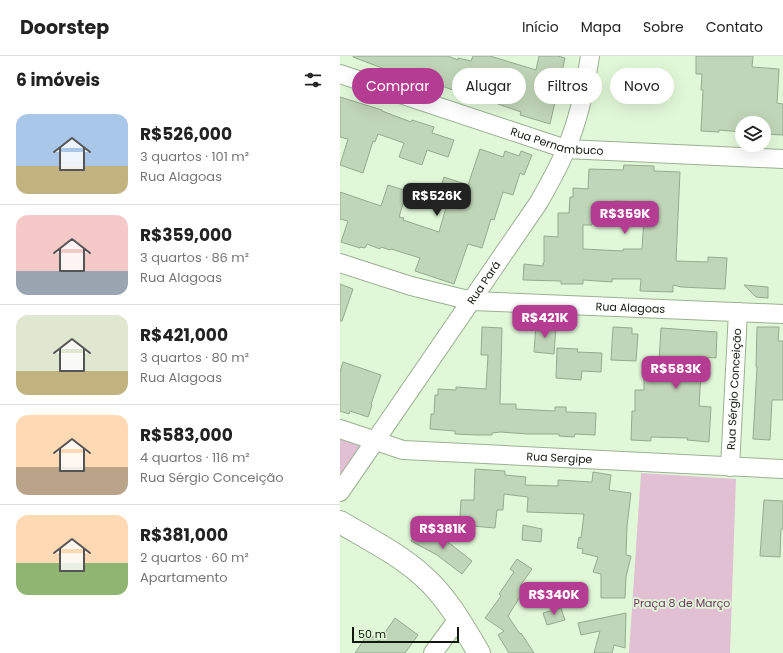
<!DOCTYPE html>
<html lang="pt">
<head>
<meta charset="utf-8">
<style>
  :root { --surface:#fff; --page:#f6f6f6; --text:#222; --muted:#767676; --line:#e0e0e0; --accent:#b43d93 }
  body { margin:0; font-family:Poppins,sans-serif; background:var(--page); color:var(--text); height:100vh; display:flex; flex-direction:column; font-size:15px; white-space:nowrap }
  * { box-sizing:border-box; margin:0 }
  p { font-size:13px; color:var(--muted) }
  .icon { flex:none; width:22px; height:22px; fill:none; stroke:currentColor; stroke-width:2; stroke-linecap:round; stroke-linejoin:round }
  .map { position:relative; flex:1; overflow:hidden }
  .side { display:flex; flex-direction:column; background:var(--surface); width:340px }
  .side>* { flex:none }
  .guide { position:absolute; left:12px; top:12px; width:371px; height:36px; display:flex; gap:8px }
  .fabs { position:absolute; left:395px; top:60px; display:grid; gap:8px }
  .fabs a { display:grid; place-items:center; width:36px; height:36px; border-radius:50%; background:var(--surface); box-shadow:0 4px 16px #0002; font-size:20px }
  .scale { position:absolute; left:12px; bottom:10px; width:107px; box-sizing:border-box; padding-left:4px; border:2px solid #11190e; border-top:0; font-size:11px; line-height:14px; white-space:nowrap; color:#11190e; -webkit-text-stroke:3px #e1f8d8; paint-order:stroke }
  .price { position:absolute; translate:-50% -34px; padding:0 9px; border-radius:8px; background:var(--accent); color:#fff; font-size:13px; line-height:26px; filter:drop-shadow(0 1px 2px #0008) }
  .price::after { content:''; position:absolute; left:50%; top:24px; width:12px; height:9px; margin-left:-6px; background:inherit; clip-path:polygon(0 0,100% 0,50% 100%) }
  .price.active { background:#222; color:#fff }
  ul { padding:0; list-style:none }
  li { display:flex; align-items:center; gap:12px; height:100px; padding:0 16px }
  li+li { border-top:1px solid var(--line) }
  li span { display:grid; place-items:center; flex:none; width:112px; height:80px; border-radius:12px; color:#555 }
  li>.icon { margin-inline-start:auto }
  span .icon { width:48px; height:48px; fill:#fffc; stroke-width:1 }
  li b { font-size:17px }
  h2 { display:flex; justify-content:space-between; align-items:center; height:48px; padding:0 16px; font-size:17px }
  .chip { padding:0 14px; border-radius:18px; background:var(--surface); box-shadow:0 4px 16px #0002; font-size:14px; line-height:36px }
  .chip.active { background:var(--accent); color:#fff }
  header { display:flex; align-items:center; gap:24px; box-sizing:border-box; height:56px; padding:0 20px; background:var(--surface); border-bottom:1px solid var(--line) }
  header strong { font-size:19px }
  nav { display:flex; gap:22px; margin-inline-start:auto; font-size:14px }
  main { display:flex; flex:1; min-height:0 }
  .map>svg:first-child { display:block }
  .green { fill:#e1c0d4 }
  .building { fill:#c0d6b8; stroke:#95ab8d; fill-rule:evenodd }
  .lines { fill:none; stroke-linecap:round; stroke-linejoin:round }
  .minor-casing { stroke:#9bb093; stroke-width:20 }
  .major-casing { stroke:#9bb093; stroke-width:24 }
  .minor { stroke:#fff; stroke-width:18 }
  .major { stroke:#fff; stroke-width:22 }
  .labels { text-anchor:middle; stroke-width:3.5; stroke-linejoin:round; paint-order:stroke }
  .street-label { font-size:11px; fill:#11190e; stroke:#e1f8d8 }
  .park-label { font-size:11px; fill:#6c365b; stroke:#e1f8d8 }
</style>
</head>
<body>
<header>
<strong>Doorstep</strong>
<nav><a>Início</a><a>Mapa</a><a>Sobre</a><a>Contato</a></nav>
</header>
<main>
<section class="side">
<h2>6 imóveis<svg class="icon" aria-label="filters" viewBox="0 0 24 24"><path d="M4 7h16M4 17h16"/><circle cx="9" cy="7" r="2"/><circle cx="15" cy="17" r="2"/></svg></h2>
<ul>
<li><span style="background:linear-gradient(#a9c7e8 65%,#c2b280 0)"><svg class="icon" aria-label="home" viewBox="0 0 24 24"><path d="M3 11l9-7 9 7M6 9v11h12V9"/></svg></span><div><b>R$526,000</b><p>3 quartos · 101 m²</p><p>Rua Alagoas</p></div></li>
<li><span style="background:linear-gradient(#f6c9c9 70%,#9aa5b1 0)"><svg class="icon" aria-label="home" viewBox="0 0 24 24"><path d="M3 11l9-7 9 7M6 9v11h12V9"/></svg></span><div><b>R$359,000</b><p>3 quartos · 86 m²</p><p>Rua Alagoas</p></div></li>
<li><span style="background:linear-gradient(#dfe7d0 70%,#c2b280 0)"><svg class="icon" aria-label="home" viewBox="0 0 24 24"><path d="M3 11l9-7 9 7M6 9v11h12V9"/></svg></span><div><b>R$421,000</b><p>3 quartos · 80 m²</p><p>Rua Alagoas</p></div></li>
<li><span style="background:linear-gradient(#ffd9b3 65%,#b9a48a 0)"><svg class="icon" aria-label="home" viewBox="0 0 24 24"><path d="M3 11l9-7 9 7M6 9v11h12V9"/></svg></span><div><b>R$583,000</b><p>4 quartos · 116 m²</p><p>Rua Sérgio Conceição</p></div></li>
<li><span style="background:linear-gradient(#ffd9b3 60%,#8fb573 0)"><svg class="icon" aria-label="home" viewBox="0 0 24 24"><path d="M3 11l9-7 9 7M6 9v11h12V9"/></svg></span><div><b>R$381,000</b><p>2 quartos · 60 m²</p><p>Apartamento</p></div></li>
</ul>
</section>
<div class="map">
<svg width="443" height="597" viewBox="0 0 443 597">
  <rect width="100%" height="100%" fill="#e1f8d8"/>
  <g class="green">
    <path d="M0,376L30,387L0,431Z"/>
    <path d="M301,417L396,423L390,597H289Z"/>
  </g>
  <g class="building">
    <path d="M13,0H108L118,4V2L131,5L133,0H150L196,14L199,0H218L225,2L210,68L180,59L181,56L158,48V46L128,36L127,39L79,22V23L63,18V20L13,1Z"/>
    <path d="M356,0H413L412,11L439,13L437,47L443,48V79L424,78V67H402V76L379,74V76L361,75L363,34H361L362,18H356Z"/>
    <path d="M0,41L42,54V55L71,66L72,64L94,71L92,77L114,84L108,101L87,94L82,109L59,101L64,87L38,78L35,86L33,85L23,117L0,109L8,83L0,81Z"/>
    <path d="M140,93L163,101L165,95L179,100L181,95L192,99L184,119L180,117L173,139L163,136L154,164L151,163L142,192L128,188L114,228L75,215L80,202L51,193L50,194L41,191L40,193L27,188L25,192L20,191V192L1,186L8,165L0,163V136L41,150L48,129L67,135L59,161L64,162L63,164L99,176L107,148L96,145L104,121L128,129Z"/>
    <path d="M284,109L314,110V115L340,116L336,205L368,206V201L387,202L385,233L341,231L333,229V236L300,235L301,223H272V226L243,224V228H221V225L183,224L184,208L203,210V207H204V180L218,181V157H229L230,141H233V132L248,133L249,113L283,114ZM275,145L305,146L302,193H283V195L243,193V169H252L253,154H258V151H275Z"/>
    <path d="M0,228L13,233L2,265H0Z"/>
    <path d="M404,229L428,231V242L416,241Z"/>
    <path d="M196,268L216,270L214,298L194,296Z"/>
    <path d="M142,271L162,272L160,348H176V353L215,355V351H226V356L256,357L255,379L235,378L234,381L219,380V378H188L160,376L152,377V379H137L115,378V375L90,373L91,358H94L95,339H98V333L116,334V331L146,333L148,299H141Z"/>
    <path d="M273,271L292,272V278H298L296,305L271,304Z"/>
    <path d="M417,271H439L438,285H443V344H432L430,384L413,383L417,311H416Z"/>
    <path d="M321,272L377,276L376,302L362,301L359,350L371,351L369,386L347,384L348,382L311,381V385L291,384L292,355H295V334H304V323L318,324Z"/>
    <path d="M217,292L238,293L237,296L262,297L261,316L242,315L241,324L216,322Z"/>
    <path d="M3,306L41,319L31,348L32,349L28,361L10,355L9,358L0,355V316Z"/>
    <path d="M135,413L165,415V419L186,421L185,429L218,430V424L252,426L253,416L271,419L269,434L291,437L287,470L286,499L291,500L286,521L285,542H261V518L253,516L258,501L242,497L243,493L237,492L239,481L241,482L244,458L187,456L188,441L164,438L163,454H157L155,472L132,470V476L119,475L121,444H134Z"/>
    <path d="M424,444L443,445V473H441L440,501L420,500Z"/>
    <path d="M183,469L202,473L201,486L182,484Z"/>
    <path d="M77,474L90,482L94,475L132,505L122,518L97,499L71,485Z"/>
    <path d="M177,503L192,513L180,530L185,533L168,560L180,578L181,577L194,597H169L158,579L164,575L145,562L161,540L159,538L174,516L170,513Z"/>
    <path d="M221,552L225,564L207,569L203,557Z"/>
    <path d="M286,557L285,592L274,589L272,597H254L260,575L241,579L238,567Z"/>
    <path d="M55,562L78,579L65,597H15L27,579L32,582L33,580L39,585Z"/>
  </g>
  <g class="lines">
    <defs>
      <g id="minor">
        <path id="s1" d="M0,18L226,93L443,103"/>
        <path id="s2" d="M0,207L71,230L132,245L443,258"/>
        <path id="s3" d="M0,373L63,394L443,413"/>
        <path id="s4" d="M390,411L398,256"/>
        <path id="s5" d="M0,436L199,146C209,128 219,111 226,93C239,63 245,32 250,0"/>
        <path d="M93,597L118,563"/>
      </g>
      <path id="major" d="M0,466C28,483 59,498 83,520C107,541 123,570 139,597"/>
    </defs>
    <use href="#minor" class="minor-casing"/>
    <use href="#major" class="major-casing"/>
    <use href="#minor" class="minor"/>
    <use href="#major" class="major"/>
  </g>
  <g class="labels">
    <g class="street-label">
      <text dy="4" stroke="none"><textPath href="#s1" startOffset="228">Rua Pernambuco</textPath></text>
      <text dy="4" stroke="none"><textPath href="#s5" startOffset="254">Rua Pará</textPath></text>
      <text dy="4" stroke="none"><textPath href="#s2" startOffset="296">Rua Alagoas</textPath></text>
      <text dy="4" stroke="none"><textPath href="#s4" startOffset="78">Rua Sérgio Conceição</textPath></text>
      <text dy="4" stroke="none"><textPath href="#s3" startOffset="223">Rua Sergipe</textPath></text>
    </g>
    <g class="park-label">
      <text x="342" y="551">Praça 8 de Março</text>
    </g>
  </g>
</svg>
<div class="fabs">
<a><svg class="icon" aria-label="layers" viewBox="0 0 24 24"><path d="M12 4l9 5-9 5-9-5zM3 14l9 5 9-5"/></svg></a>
</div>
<div class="scale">50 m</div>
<b class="price active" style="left:97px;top:161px">R$526K</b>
<b class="price" style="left:285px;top:179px">R$359K</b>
<b class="price" style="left:205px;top:283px">R$421K</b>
<b class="price" style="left:336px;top:334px">R$583K</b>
<b class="price" style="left:103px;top:494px">R$381K</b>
<b class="price" style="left:214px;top:560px">R$340K</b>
<div class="guide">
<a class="chip active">Comprar</a>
<a class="chip">Alugar</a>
<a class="chip">Filtros</a>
<a class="chip">Novo</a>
</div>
</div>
</main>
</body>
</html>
